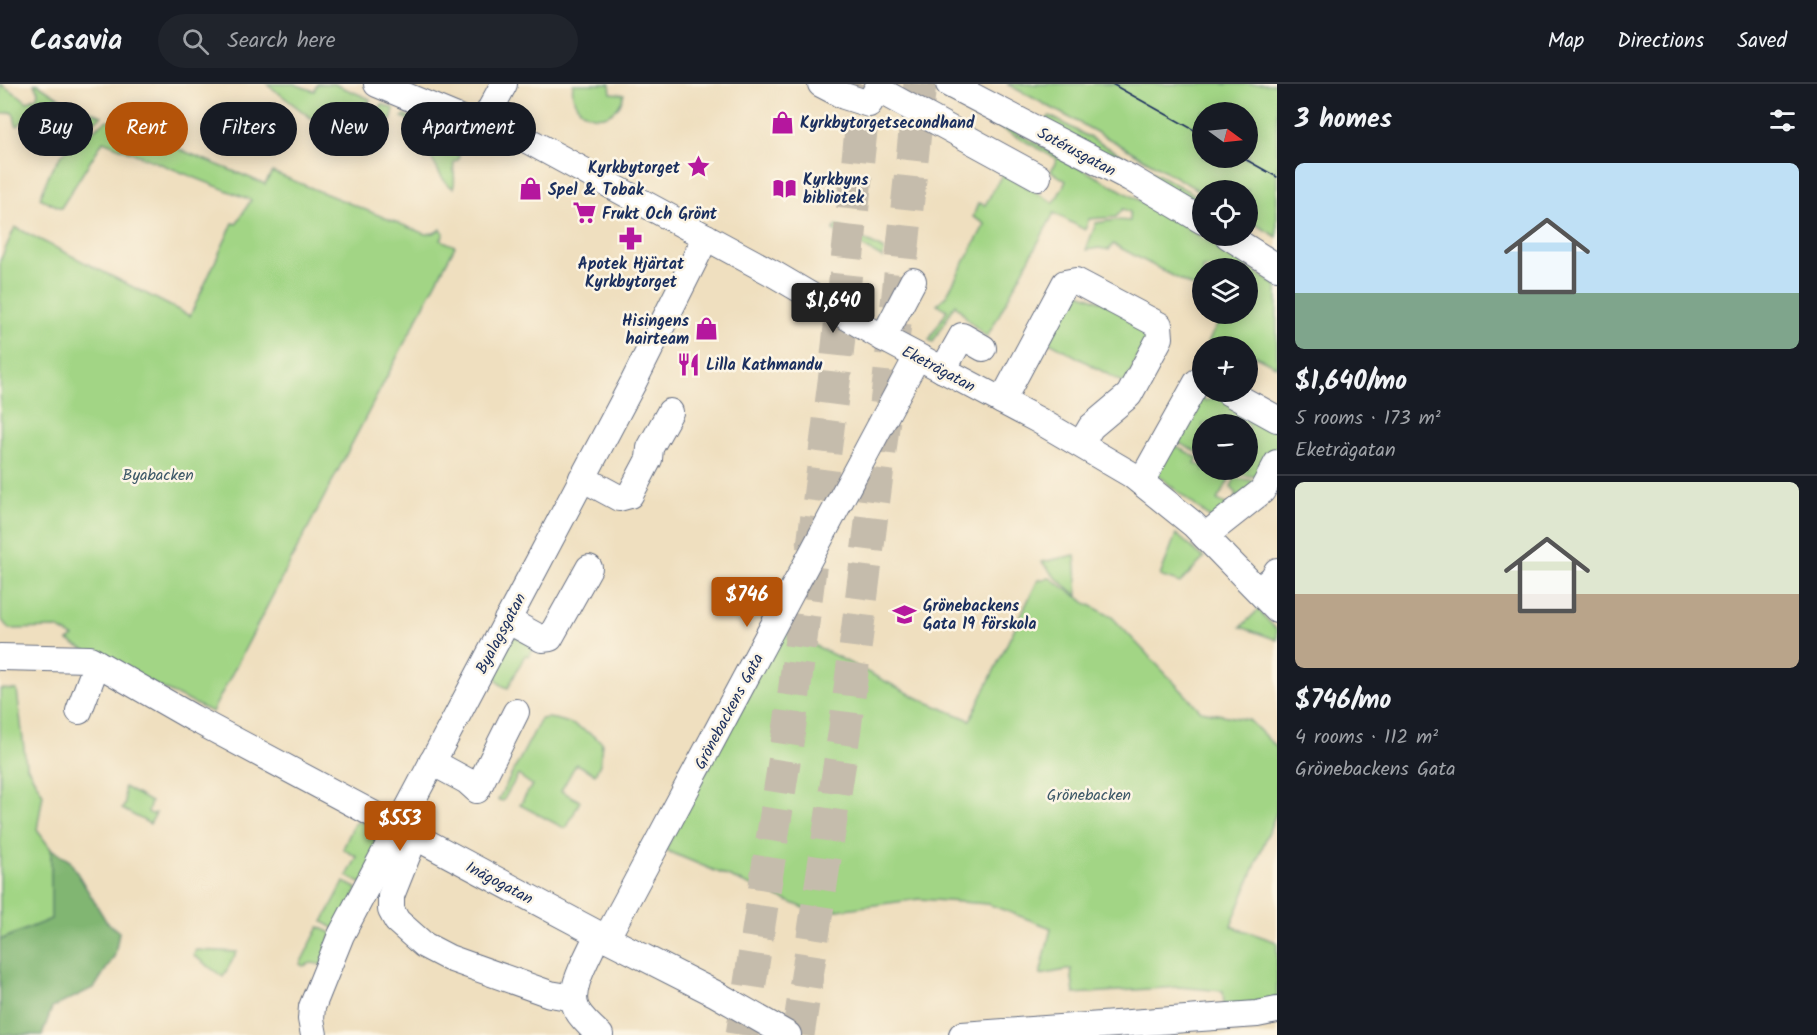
<!DOCTYPE html>
<html lang="en">
<head>
<meta charset="utf-8">
<style>
  :root { --surface:#171b24; --page:#20242c; --text:#f1f3f6; --muted:#9ea1a6; --line:#363941; --accent:#b45309 }
  body { margin:0; font-family:Kalam,sans-serif; background:var(--page); color:var(--text); height:100vh; display:flex; flex-direction:column; font-size:22px; white-space:nowrap }
  * { box-sizing:border-box; margin:0 }
  p { font-size:20px; color:var(--muted) }
  .icon { flex:none; width:33px; height:33px; fill:none; stroke:currentColor; stroke-width:2; stroke-linecap:round; stroke-linejoin:round }
  .map { position:relative; flex:1; overflow:hidden }
  .panel { display:flex; flex-direction:column; background:var(--surface); width:540px }
  .panel>* { flex:none }
  .hud { position:absolute; left:18px; top:18px; width:570px; height:54px; display:flex; gap:12px }
  .needle { width:39px; rotate:105deg }
  .tools { position:absolute; left:1192px; top:18px; display:grid; gap:12px }
  .tools a { display:grid; place-items:center; width:66px; height:66px; border-radius:50%; background:var(--surface); box-shadow:0 3px 15px #0003; font-size:30px }
  .price { position:absolute; translate:-50% -51px; padding:0 14px; border-radius:6px; background:var(--accent); color:#fff; font-size:20px; line-height:39px; filter:drop-shadow(0 2px 3px #0008) }
  .price::after { content:''; position:absolute; left:50%; top:36px; width:18px; height:14px; margin-left:-9px; background:inherit; clip-path:polygon(0 0,100% 0,50% 100%) }
  .price.current { background:#222; color:#fff }
  ul { padding:0; list-style:none }
  li { display:grid; align-content:center; gap:12px; height:318px; padding:0 18px }
  li+li { border-top:2px solid var(--line) }
  li span { display:grid; place-items:center; height:186px; border-radius:9px; color:#555 }
  li>.icon { margin-inline-start:auto }
  span .icon { width:108px; height:108px; fill:#fffc; stroke-width:1 }
  li b { font-size:26px }
  h2 { display:flex; justify-content:space-between; align-items:center; height:72px; padding:0 18px; font-size:26px }
  .tag { padding:0 21px; border-radius:27px; background:var(--surface); box-shadow:0 3px 15px #0003; font-size:21px; line-height:54px }
  .tag.current { background:var(--accent); color:#fff }
  header { display:flex; align-items:center; gap:36px; box-sizing:border-box; height:84px; padding:0 30px; background:var(--surface); border-bottom:2px solid var(--line) }
  header strong { font-size:28px }
  nav { display:flex; gap:33px; margin-inline-start:auto; font-size:21px }
  .search { width:420px; height:54px; background:var(--page); display:flex; align-items:center; gap:15px; box-sizing:border-box; padding:0 21px; border-radius:33px; color:var(--muted); font-size:22px }
  main { display:flex; flex:1; min-height:0 }
  .map>svg:first-child { display:block }
  .green { fill:#a2d585; stroke:#5e8272; stroke-width:1.5; fill-rule:evenodd }
  .forest { fill:#81b672; stroke:#4e7268; stroke-width:1.5 }
  .lines { fill:none; stroke-linecap:round; stroke-linejoin:round }
  .highway-tunnel { stroke:#c5bcac; stroke-width:33; stroke-dasharray:33 16; stroke-linecap:butt }
  .minor-casing { stroke:#656d80; stroke-width:28 }
  .minor { stroke:#fff; stroke-width:26 }
  .tram { stroke:#1b2f5e; stroke-width:1.5 }
  .labels { text-anchor:middle; stroke-width:5; stroke-linejoin:round; paint-order:stroke }
  .poi-label { font-size:16px; font-weight:bold; fill:#1b2f5e; stroke:#fcf5e5; text-anchor:start }
  .street-label { font-size:16px; fill:#1b2f5e; stroke:#fcf5e5 }
  .park-label { font-size:16px; fill:#3d5868; stroke:#fcf5e5 }
</style>
</head>
<body>
<header>
<strong>Casavia</strong>
<div class="search"><svg class="icon" aria-label="search" viewBox="0 0 24 24"><circle cx="10" cy="10" r="6"/><path d="M15 15l6 6"/></svg>Search here</div>
<nav><a>Map</a><a>Directions</a><a>Saved</a></nav>
</header>
<main>
<div class="map">
<svg width="1277" height="951" viewBox="0 0 1277 951">
  <rect width="100%" height="100%" fill="#fcf5e5"/>
  <filter id="ink" filterUnits="userSpaceOnUse"><feTurbulence type="fractalNoise" baseFrequency=".0167" numOctaves="2"/><feDisplacementMap in="SourceGraphic" scale="12" xChannelSelector="R" yChannelSelector="G"/><feConvolveMatrix kernelMatrix="1 2 1 2 8 2 1 2 1" color-interpolation-filters="sRGB"/></filter>
  <filter id="wash" filterUnits="userSpaceOnUse"><feTurbulence type="fractalNoise" baseFrequency=".008" numOctaves="4" result="noise"/><feDisplacementMap in="SourceGraphic" scale="24" xChannelSelector="R" yChannelSelector="G"/><feGaussianBlur stdDeviation="1.35" result="paint"/><feColorMatrix in="noise" values="0 0 0 0 0 0 0 0 0 0 0 0 0 0 0 0 0 1.4 0 .05"/><feComposite in="paint" operator="in"/></filter>
  <g filter="url(#wash)">
    <rect width="100%" height="100%" fill="#efdfbf"/>
    <g class="green">
      <path d="M0,0L20,12L27,18L37,13L38,7L34,0H38L61,15L102,32L57,64H55L27,40L30,33L27,32L18,42L16,41L14,31L11,28L0,30Z"/>
      <path d="M267,0H294L314,7L317,0H334L370,15L368,23L379,27L382,20L394,25L391,37L381,33C373,36 370,42 372,50H347L324,44Z"/>
      <path d="M573,0H610L611,9L624,10C616,46 567,36 573,0Z"/>
      <path d="M921,0H928L960,17L1180,139L1277,202V283L1248,268V262H1206L1223,230H1248V184H1203V208L1113,160L1109,166L1099,164L1086,166L1096,139L1116,136L1130,137V128L1123,125L1116,133L1089,135L1085,146L1054,129L987,253L971,239L955,220L933,258L929,256L947,226L937,220L946,212L985,140L973,133L978,119L985,121L1003,89L1054,119L1066,97L1051,87L1057,75Z"/>
      <path d="M1007,0H1277V153L1248,136V106H1203V109L1115,58ZM1203,28H1248V74H1203Z"/>
      <path d="M405,31L420,38L421,42L420,55L459,70V75L454,78C452,87 457,96 453,104C440,97 438,83 430,73C424,65 414,62 407,54V51L413,49V45L407,35L402,33Z"/>
      <path d="M1050,32L1199,113L1203,116V125L1045,37Z"/>
      <path d="M107,36L265,100L272,88L425,150L434,149L441,145L444,149L441,156L455,162L212,628L111,580L68,557L74,553L57,544L9,545L1,535L0,177L15,143L190,232L233,139L236,140L251,116L103,57L61,124L40,114L50,88L62,70Z"/>
      <path d="M837,141L884,166L883,174L833,146Z"/>
      <path d="M1069,205L1155,238L1125,300L1046,256Z"/>
      <path d="M1215,308H1226L1277,334V381L1259,393L1238,390L1230,386H1248V340H1203V371L1171,355L1200,309L1205,317L1216,314Z"/>
      <path d="M1168,358L1198,374L1195,379L1203,383V386H1208L1229,396L1217,416L1230,422L1237,410L1231,403L1235,394L1263,398L1214,437L1154,388Z"/>
      <path d="M1176,450L1204,474L1180,499L1160,492Z"/>
      <path d="M1075,471L1078,512L1055,493L1042,478Z"/>
      <path d="M1050,494L1088,520L1112,533L1201,627L1249,636L1277,664V727L1231,842L1277,858V913L1273,915L1224,924L1223,907L1179,903L1074,910L1071,885L1040,891L1051,844L988,820L919,815L816,829L665,766L781,544L922,616L970,636L1038,496Z"/>
      <path d="M1258,526L1277,546V556L1241,543Z"/>
      <path d="M511,552L537,558L529,572L525,571L508,604C482,596 504,567 511,552Z"/>
      <path d="M0,605L17,606L26,681L43,710L37,746L51,765L52,835L0,856Z"/>
      <path d="M548,634C569,636 586,646 602,658L600,680L595,690L576,680L561,707L580,717L567,743L564,744L520,721L532,701L518,691L503,717L498,716L541,635Z"/>
      <path d="M124,703L151,718L148,728L151,730L156,729L150,740L122,725L125,720Z"/>
      <path d="M360,737L383,749L362,800L347,792L357,773L343,765L354,740Z"/>
      <path d="M344,798L358,805L337,846L323,838Z"/>
      <path d="M319,843L332,849L322,881L312,879L303,882L300,880Z"/>
      <path d="M196,866L237,868L223,893L193,871Z"/>
    </g>
    <path class="forest" d="M51,765L70,777L106,837L119,848L115,871L95,903L52,924L42,951H0V856L51,835Z"/>
  </g>
  <g filter="url(#ink)">
    <g class="lines">
      <g class="highway-tunnel">
        <path d="M742,951L791,633L835,290L866,0"/>
        <path d="M798,951L845,644L889,296L920,0"/>
      </g>
      <defs>
        <g id="minor">
          <path d="M377,0L464,36L475,38L485,35L503,43L774,190L883,254L1038,336L1132,391L1193,440L1277,526"/>
          <path d="M821,0L844,12L869,20L877,5L1038,93"/>
          <path d="M949,0L1130,94L1203,137"/>
          <path d="M485,35L504,0"/>
          <path d="M1228,152L1277,183"/>
          <path d="M883,254L913,197"/>
          <path d="M943,286L962,252L983,264"/>
          <path d="M1228,308L1277,335"/>
          <path d="M1002,317L1065,199L1076,197L1159,241L1160,254L1129,311L1091,343L1081,360"/>
          <path d="M582,394L619,414L630,411L649,375L650,364L670,328"/>
          <path d="M1141,398L1197,298L1203,295"/>
          <path d="M1205,452L1262,407L1277,379"/>
          <path d="M1259,506L1273,494L1277,487"/>
          <path d="M507,536L542,555L550,554L589,484"/>
          <path d="M0,573L90,575L193,634L598,850L716,910L788,951"/>
          <path d="M79,627L97,579"/>
          <path d="M432,678L467,697L477,706L516,628"/>
          <path d="M415,752L391,812V826L397,837L424,861L449,874L550,910L574,914"/>
          <path d="M598,850C590,870 566,906 577,926C582,935 592,944 600,951"/>
          <path d="M606,855L917,273"/>
          <path d="M314,951L311,935L312,923L341,851L633,299L706,153"/>
          <path d="M962,951L1257,930L1277,926"/>
        </g>
      </defs>
      <use href="#minor" class="minor-casing"/>
      <use href="#minor" class="minor"/>
      <g class="tram">
        <path d="M1112,0L1203,51"/>
        <path d="M1243,74L1277,93"/>
      </g>
    </g>
  </g>
  <defs>
    <symbol id="shop-bare" viewBox="-9 -9 18 18"><path d="M-5-2.5h2.3a2.7 3.5 0 0 1 5.4 0H5L5.5 6h-11ZM-1.5-2.5h3a1.5 2.3 0 0 0-3 0Z" fill="#b5179e" stroke="#fcf5e5" stroke-width="2.5" paint-order="stroke"/></symbol>
    <symbol id="sight-bare" viewBox="-9 -9 18 18"><path d="M0-6L1.8-2.2L6-1.7L2.9 1.2L3.7 5.4L0 3.3L-3.7 5.4L-2.9 1.2L-6-1.7L-1.8-2.2Z" fill="#b5179e" stroke="#fcf5e5" stroke-width="2.5" paint-order="stroke"/></symbol>
    <symbol id="library-bare" viewBox="-9 -9 18 18"><path d="M-6-4Q-3-5.5-.7-3.5V5Q-3 3-6 4ZM6-4Q3-5.5 .7-3.5V5Q3 3 6 4Z" fill="#b5179e" stroke="#fcf5e5" stroke-width="2.5" paint-order="stroke"/></symbol>
    <symbol id="supermarket-bare" viewBox="-9 -9 18 18"><path d="M-6-5.5h2.5l.6 2H6L4.5 2H-2.5L-4.4-4H-6ZM-1.5 3.2a1.3 1.3 0 1 0 .1 0ZM3 3.2a1.3 1.3 0 1 0 .1 0Z" fill="#b5179e" stroke="#fcf5e5" stroke-width="2.5" paint-order="stroke"/></symbol>
    <symbol id="pharmacy-bare" viewBox="-9 -9 18 18"><path d="M-2-6h4v4h4v4h-4v4h-4v-4h-4v-4h4Z" fill="#b5179e" stroke="#fcf5e5" stroke-width="2.5" paint-order="stroke"/></symbol>
    <symbol id="restaurant-bare" viewBox="-9 -9 18 18"><path d="M-5-6h1v4h1v-4h1v4h1v-4h1v5L-1.5 .5V6h-2V.5L-5-1ZM5-6V6H3V1.5H1.5Q1.5-4 5-6Z" fill="#b5179e" stroke="#fcf5e5" stroke-width="2.5" paint-order="stroke"/></symbol>
    <symbol id="school-bare" viewBox="-9 -9 18 18"><path d="M0-5L7-2L0 1L-7-2ZM-4 1L0 2.5L4 1V4Q0 6-4 4Z" fill="#b5179e" stroke="#fcf5e5" stroke-width="2.5" paint-order="stroke"/></symbol>
  </defs>
  <g fill-rule="evenodd">
    <use href="#shop-bare" x="766" y="22" width="33" height="33"/>
    <use href="#sight-bare" x="682" y="66" width="33" height="33"/>
    <use href="#library-bare" x="768" y="88" width="33" height="33"/>
    <use href="#shop-bare" x="514" y="88" width="33" height="33"/>
    <use href="#supermarket-bare" x="568" y="112" width="33" height="33"/>
    <use href="#pharmacy-bare" x="614" y="138" width="33" height="33"/>
    <use href="#shop-bare" x="690" y="228" width="33" height="33"/>
    <use href="#restaurant-bare" x="672" y="264" width="33" height="33"/>
    <use href="#school-bare" x="888" y="514" width="33" height="33"/>
  </g>
  <g class="labels">
    <g class="poi-label">
      <text x="800" y="44">Kyrkbytorgetsecondhand</text>
      <text x="680" y="89" text-anchor="end">Kyrkbytorget</text>
      <text x="803" y="101">Kyrkbyns<tspan x="803" dy="18">bibliotek</tspan></text>
      <text x="548" y="111">Spel &amp; Tobak</text>
      <text x="602" y="135">Frukt Och Grönt</text>
      <text x="631" y="185" text-anchor="middle">Apotek Hjärtat<tspan x="631" dy="18">Kyrkbytorget</tspan></text>
      <text x="689" y="242" text-anchor="end">Hisingens<tspan x="689" dy="18">hairteam</tspan></text>
      <text x="706" y="286">Lilla Kathmandu</text>
      <text x="923" y="527">Grönebackens<tspan x="923" dy="18">Gata 19 förskola</tspan></text>
    </g>
    <g class="street-label">
      <text transform="translate(1077 67) rotate(28)" y="6">Sotérusgatan</text>
      <text transform="translate(939 284) rotate(28)" y="6">Eketrägatan</text>
      <text transform="translate(500 549) rotate(-62)" y="6">Byalagsgatan</text>
      <text transform="translate(728 627) rotate(-62)" y="6">Grönebackens Gata</text>
      <text transform="translate(500 798) rotate(28)" y="6">Inägogatan</text>
    </g>
    <g class="park-label">
      <text x="158" y="396">Byabacken</text>
      <text x="1089" y="716">Grönebacken</text>
    </g>
  </g>
</svg>
<div class="tools">
<a><svg class="needle" viewBox="-14 -14 28 28"><path d="M0-13l5 13h-10z" fill="#e53935"/><path d="M0 13l5-13h-10z" fill="#9ea1a6"/></svg></a>
<a><svg class="icon" aria-label="locate" viewBox="0 0 24 24"><circle cx="12" cy="12" r="6"/><path d="M12 2v4M12 18v4M2 12h4M18 12h4"/></svg></a>
<a><svg class="icon" aria-label="layers" viewBox="0 0 24 24"><path d="M12 4l9 5-9 5-9-5zM3 14l9 5 9-5"/></svg></a>
<a>+</a>
<a>−</a>
</div>
<b class="price current" style="left:833px;top:250px">$1,640</b>
<b class="price" style="left:747px;top:544px">$746</b>
<b class="price" style="left:400px;top:768px">$553</b>
<div class="hud">
<a class="tag">Buy</a>
<a class="tag current">Rent</a>
<a class="tag">Filters</a>
<a class="tag">New</a>
<a class="tag">Apartment</a>
</div>
</div>
<section class="panel">
<h2>3 homes<svg class="icon" aria-label="filters" viewBox="0 0 24 24"><path d="M4 7h16M4 17h16"/><circle cx="9" cy="7" r="2"/><circle cx="15" cy="17" r="2"/></svg></h2>
<ul>
<li><span style="background:linear-gradient(#bfe0f5 70%,#7fa58c 0)"><svg class="icon" aria-label="home" viewBox="0 0 24 24"><path d="M3 11l9-7 9 7M6 9v11h12V9"/></svg></span><div><b>$1,640/mo</b><p>5 rooms · 173 m²</p><p>Eketrägatan</p></div></li>
<li><span style="background:linear-gradient(#dfe7d0 60%,#b9a48a 0)"><svg class="icon" aria-label="home" viewBox="0 0 24 24"><path d="M3 11l9-7 9 7M6 9v11h12V9"/></svg></span><div><b>$746/mo</b><p>4 rooms · 112 m²</p><p>Grönebackens Gata</p></div></li>
</ul>
</section>
</main>
</body>
</html>
